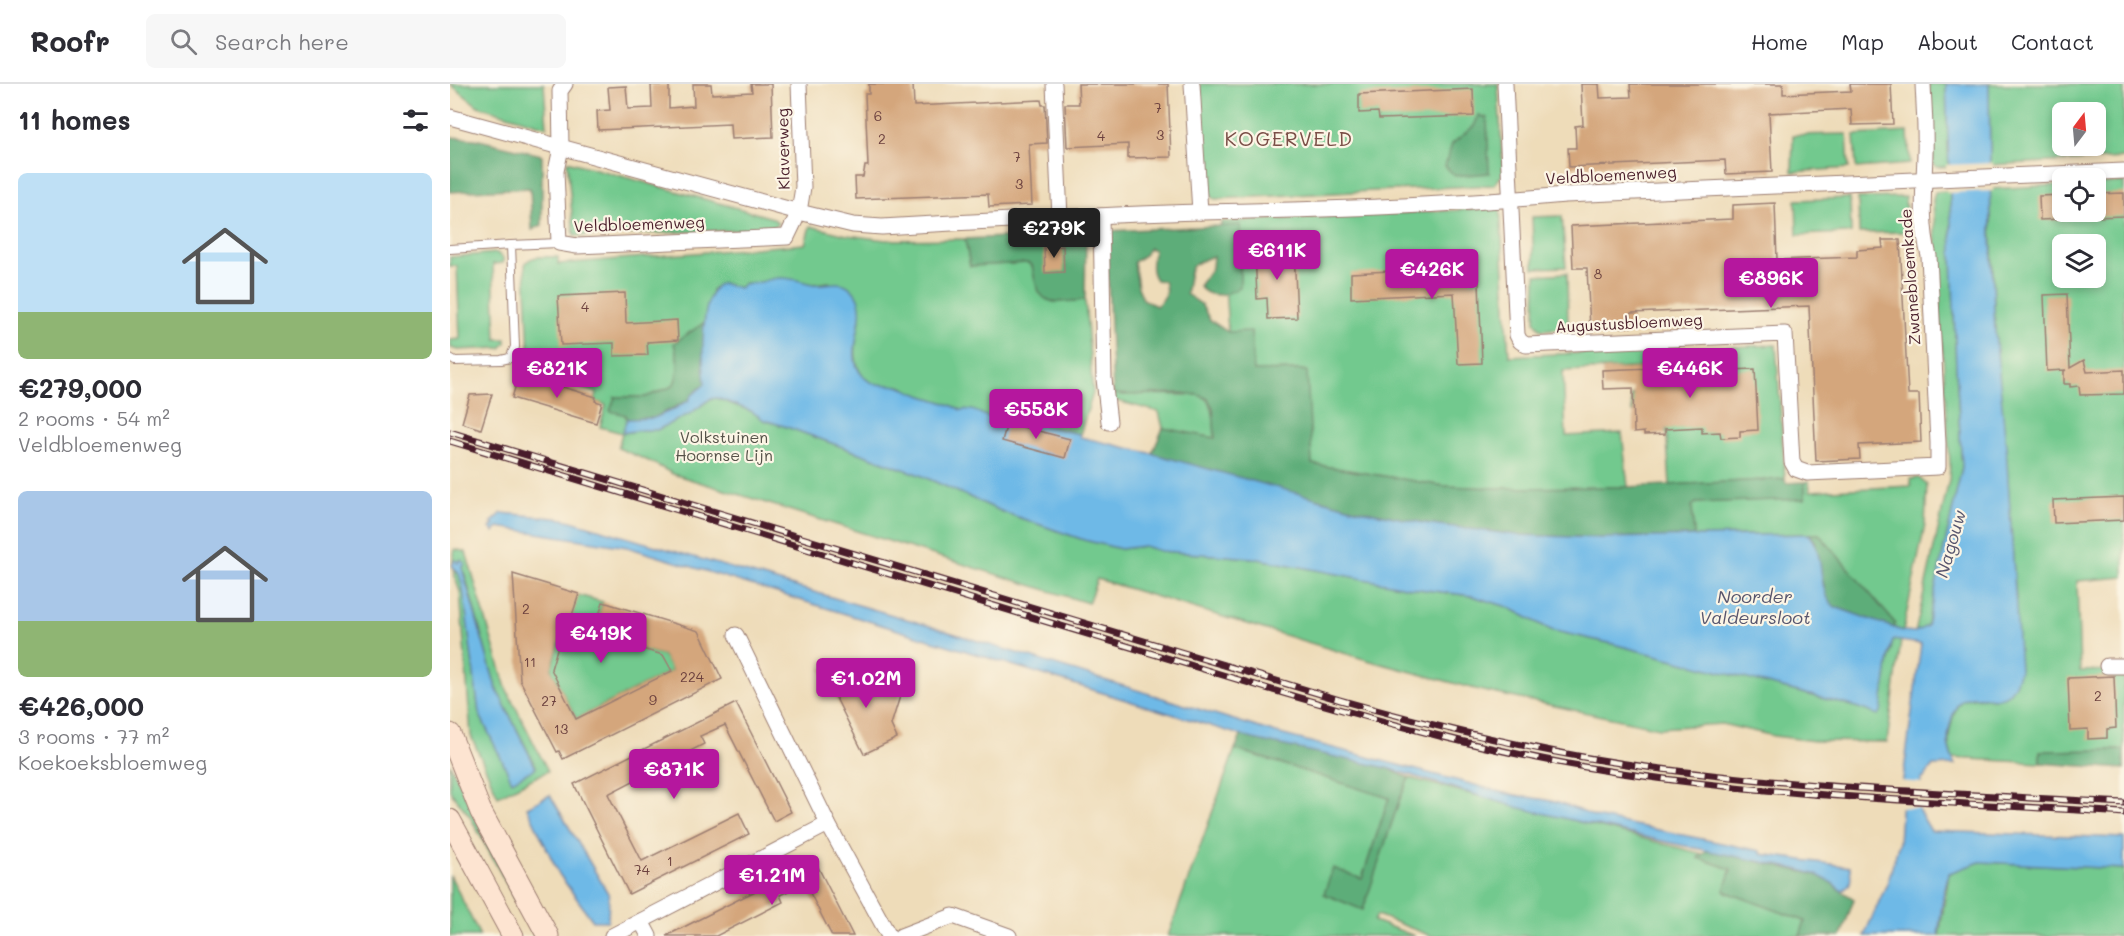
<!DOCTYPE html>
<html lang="en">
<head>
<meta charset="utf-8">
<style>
  :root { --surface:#fff; --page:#f7f7f7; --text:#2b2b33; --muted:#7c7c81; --line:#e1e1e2; --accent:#b5179e }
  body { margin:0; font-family:Mali,sans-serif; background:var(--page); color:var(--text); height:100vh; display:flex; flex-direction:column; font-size:22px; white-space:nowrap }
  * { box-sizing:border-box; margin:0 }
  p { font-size:20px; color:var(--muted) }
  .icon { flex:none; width:33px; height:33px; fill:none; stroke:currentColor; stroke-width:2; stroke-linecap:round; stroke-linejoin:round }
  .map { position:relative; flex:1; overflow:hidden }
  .side { display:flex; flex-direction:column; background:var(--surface); width:450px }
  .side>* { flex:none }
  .needle { width:39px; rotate:16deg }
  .fabs { position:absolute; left:1602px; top:18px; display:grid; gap:12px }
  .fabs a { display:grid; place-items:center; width:54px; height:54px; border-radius:9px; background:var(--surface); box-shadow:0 3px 9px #0003; font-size:30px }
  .price { position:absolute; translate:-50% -51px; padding:0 14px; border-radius:6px; background:var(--accent); color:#fff; font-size:20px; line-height:39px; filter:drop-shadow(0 2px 3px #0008) }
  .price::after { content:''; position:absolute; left:50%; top:36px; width:18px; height:14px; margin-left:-9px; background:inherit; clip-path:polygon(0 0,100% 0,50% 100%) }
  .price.active { background:#222; color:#fff }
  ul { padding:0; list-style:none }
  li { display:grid; align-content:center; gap:12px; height:318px; padding:0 18px }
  li span { display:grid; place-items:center; height:186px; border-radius:9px; color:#555 }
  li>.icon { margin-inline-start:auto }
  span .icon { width:108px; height:108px; fill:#fffc; stroke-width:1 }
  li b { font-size:26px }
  h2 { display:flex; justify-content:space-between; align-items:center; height:72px; padding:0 18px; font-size:26px }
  header { display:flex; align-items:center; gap:36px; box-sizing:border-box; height:84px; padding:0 30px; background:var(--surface); border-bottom:2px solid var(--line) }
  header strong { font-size:28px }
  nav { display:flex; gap:33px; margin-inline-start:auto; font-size:21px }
  .search { width:420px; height:54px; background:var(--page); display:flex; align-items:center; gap:15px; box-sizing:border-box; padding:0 21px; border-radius:9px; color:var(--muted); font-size:22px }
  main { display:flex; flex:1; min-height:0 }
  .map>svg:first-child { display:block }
  .green { fill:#72c98e; stroke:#5e745c; stroke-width:1.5; fill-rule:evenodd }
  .forest { fill:#5dad79; stroke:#546652; stroke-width:1.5; fill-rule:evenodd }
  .water { fill:#6eb9e7; stroke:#5c6c89; stroke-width:1.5 }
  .pier { fill:#eedcb9 }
  .building { fill:#d4a67c }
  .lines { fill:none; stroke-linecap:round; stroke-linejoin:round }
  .lane-casing { stroke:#9c7e72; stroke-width:10 }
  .street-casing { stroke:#9c7e72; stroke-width:17 }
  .secondary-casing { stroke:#9c7e72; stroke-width:23 }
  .lane { stroke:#fff; stroke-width:8 }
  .street { stroke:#fff; stroke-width:15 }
  .secondary { stroke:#fde4d1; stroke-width:21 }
  .rail-casing { stroke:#4a1f2b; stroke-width:7 }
  .rail { stroke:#fcf5e5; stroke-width:4.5; stroke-dasharray:14; stroke-linecap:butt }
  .labels { text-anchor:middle; stroke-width:4.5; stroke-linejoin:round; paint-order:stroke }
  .number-label { font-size:14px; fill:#6c413f }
  .street-label { font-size:16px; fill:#4a1f2b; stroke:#fcf5e5 }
  .park-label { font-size:16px; fill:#565249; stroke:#fcf5e5 }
  .water-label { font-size:18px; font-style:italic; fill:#57556d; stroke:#fcf5e5 }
  .quarter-label { font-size:20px; letter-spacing:1.5px; fill:#7a4e47; stroke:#fcf5e5 }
</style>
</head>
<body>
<header>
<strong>Roofr</strong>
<div class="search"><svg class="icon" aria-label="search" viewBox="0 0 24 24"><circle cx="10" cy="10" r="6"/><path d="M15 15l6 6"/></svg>Search here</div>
<nav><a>Home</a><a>Map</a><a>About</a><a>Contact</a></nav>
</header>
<main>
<section class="side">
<h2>11 homes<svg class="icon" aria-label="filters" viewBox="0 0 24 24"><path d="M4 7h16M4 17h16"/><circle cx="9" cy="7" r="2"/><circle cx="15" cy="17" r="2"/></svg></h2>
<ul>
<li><span style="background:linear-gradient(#bfe0f5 75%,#8fb573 0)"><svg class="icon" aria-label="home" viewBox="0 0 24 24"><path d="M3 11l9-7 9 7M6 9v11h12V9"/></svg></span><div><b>€279,000</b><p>2 rooms · 54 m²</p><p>Veldbloemenweg</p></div></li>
<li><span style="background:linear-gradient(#a9c7e8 70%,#8fb573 0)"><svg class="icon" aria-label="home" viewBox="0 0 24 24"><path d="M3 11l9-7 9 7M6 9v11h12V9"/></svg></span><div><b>€426,000</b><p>3 rooms · 77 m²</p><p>Koekoeksbloemweg</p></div></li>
</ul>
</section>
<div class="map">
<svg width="1674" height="852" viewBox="0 0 1674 852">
  <rect width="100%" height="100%" fill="#fcf5e5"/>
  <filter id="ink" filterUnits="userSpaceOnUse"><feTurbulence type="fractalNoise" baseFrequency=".0167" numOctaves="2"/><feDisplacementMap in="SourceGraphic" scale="12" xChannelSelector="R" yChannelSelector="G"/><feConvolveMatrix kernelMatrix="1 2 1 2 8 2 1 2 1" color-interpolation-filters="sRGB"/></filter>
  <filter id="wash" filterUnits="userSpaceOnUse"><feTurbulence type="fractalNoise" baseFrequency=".008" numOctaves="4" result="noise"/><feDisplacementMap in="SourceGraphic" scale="24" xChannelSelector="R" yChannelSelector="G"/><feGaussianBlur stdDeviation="1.35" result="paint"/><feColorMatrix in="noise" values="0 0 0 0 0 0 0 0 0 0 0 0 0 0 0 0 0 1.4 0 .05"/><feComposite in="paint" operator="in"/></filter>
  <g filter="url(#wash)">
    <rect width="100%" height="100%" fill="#eedcb9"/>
    <g class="green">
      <path d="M0,0H94L97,43L28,22Z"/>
      <path d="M750,0H1048L1053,90L1044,101L765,115L756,108Z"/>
      <path d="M1479,0H1496L1499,83H1486L1483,79Z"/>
      <path d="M1539,0H1674V74L1540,81ZM1612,28H1646V62H1612Z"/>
      <path d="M1458,48L1460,80L1406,84L1404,51Z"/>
      <path d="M1397,50L1399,84L1342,88L1343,51Z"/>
      <path d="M117,77L323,134L328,139L322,145L124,152Z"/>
      <path d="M1674,98V493L1627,497L1630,587L1674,586V666L1590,667V679L1502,674C1501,669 1499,664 1499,660C1498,650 1504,621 1512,616C1521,611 1536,614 1545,615L1566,514L1545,247L1540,105L1612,101V128H1646V100ZM1612,160H1646V194H1612Z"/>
      <path d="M1500,107L1506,284L1512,383L1477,543L1465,549L1499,396L1500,381L1483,116L1485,108Z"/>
      <path d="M1455,113L1457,148L1409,149L1408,114Z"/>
      <path d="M1400,114L1401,149L1347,151L1346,116Z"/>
      <path d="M1050,124L1059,272L1326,261L1335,395L1220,401L1215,326L1182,328L1181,311L1214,309L1208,301L1206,283L1113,287L1116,352L1172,349L1178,403L1045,404L994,402L861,380L856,287L851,286L804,287L778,248L771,138Z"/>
      <path d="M1112,132L1116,183L1084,184L1082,133Z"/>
      <path d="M360,142L397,151L436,156L515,155L520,182L577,179L582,181L588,208L603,218L635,216L643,309L630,350L558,333C537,340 528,322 511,326C497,318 482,316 467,310C461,308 456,304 450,302C443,301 434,303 427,301C398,292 405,258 410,236L379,198L364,200L331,194L307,199H295L289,204L272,199L262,206L254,239L224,259C228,276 231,286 223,302L196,313H165L177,335L173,349L191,346H207L241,329L260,315L266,314L301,327L314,336L337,343L470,391L553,428L634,456L671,465L694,462L710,467L803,474L961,504L1022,512L1058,523L1101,546L1159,559L1406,623L1428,630L1443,556L1451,557L1437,658L1365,657L1324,652L1272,640L1209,644L1033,607L917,576L647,495L638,519L223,390L201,378L168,364L172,349L150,343L156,321L145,317L147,309L71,286L77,278L79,269L75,181C79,170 97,173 108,173V180L355,160Z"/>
      <path d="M47,169L53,174V179L43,180L46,255H56V259L51,264L7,266L1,264L0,256L10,255L7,182H0V173Z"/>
      <path d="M1117,189L1118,244L1091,246L1085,238L1086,191Z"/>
      <path d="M663,310L751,311C766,320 764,339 765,354L713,344L709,328L663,316Z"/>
      <path d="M1469,394L1477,401L1475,441L1453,547L1444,544V539L1369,450L1244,452L1242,422L1246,419L1355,414V398L1359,397L1360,407L1461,402V395Z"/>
      <path d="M5,465L16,468L56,604L98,687L48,712L21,652L10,508C4,492 0,482 5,465ZM7,479L13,484L46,604L86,683L62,696L29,629L13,504L9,490L5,486Z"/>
      <path d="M128,511L153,518L143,551L213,571L222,587L126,635L101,585L114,542L118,543Z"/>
      <path d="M785,665L939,714L912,795L913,823L949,717L959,694L1253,770L1248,774L1281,785L1274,807L1355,837L1350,852H981L927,831L924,837L965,852H718Z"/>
      <path d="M0,680L38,760L88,852H85L19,731L2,710L0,706Z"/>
      <path d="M1530,778L1674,785V852H1489L1499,789Z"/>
      <path d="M0,791L30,852H0Z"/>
    </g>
    <g class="forest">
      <path d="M1029,31L1037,34L1039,89L1005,92L995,82L1002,60L1024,42Z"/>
      <path d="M0,53L25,55L92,71V141L82,146L80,104L0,108Z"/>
      <path d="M791,141L790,203C778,211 759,216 749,202L762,184L763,172C735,183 742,181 736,210L751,220L760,236L778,248L801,247L804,287L851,286L857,287L862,380L994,402L1045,404L1178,403L1335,395L1336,399L1355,398V415L1246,419L1242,422L1244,452L1151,454L1067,451L974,439L905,425L702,370L713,344L765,354L763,324L758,315C737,303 689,314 663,310L656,147ZM700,164L704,166C702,177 699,186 706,196L714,197C718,209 715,215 706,222L693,215L688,203L684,178L692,173Z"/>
      <path d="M636,149L635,216C596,219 589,223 582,181L577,179L520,182L515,155Z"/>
      <path d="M254,239L255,300L241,312L239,316L204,334L177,335L176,331L160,327L165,313H196L223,302C231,286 228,276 224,259Z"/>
      <path d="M1359,450H1369L1445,539L1444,544L1385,523L1377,517L1365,457Z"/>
      <path d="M792,650L803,655L937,684L959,694L949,717L913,826L874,810L883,784L912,795L939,714L785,665Z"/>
      <path d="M1674,666V685L1590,679V667Z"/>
      <path d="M1258,766L1367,791L1382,799L1387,804L1404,815L1391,852H1350L1355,837L1274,807L1281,785L1248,774Z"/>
    </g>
    <g class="water">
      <path d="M1496,0H1539L1541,152L1545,247L1556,362L1570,586C1557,632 1540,605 1514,615C1503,620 1498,647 1498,658C1499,666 1502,674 1505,681L1483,682L1473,695H1471L1469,727L1481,747L1674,754V785L1530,778L1499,789L1494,807L1488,852H1414L1438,797L1449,759L1453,695L1471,560L1443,556L1440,567L1431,628L1428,631L1406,623L1159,559L1101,546L1058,523L1022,512L961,504L803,474L710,467L694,462L671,465L634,456L553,428L470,391L337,343L314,336L301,327L267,314L260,315L241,329L207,346H191L172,349L177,335L204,334L224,325L239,316L241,312L255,300C252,277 249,210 271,199L289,204C296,198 301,200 310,198C317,197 324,193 332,194C343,194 353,198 363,200C379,202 393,192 405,209C422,232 391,269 413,292C424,305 438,298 451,303C459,306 465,310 473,312C486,316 499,319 511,326C528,322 537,340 558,333L630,350V353L704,370L905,425L974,439L1067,451L1151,454L1359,450C1377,472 1365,506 1385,523L1453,547L1465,548L1477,542L1512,383L1506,284Z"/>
      <path d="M52,429L114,435L463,537L826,649L1040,705C1056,711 1073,712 1091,715C1110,718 1127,725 1145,733L1311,767V770L1400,783C1401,794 1403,801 1392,807L1382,799L1367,791L1350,786L1216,758L1066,723L937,684L803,655L177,463L48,443L44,448L40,444L44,440L41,439Z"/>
      <path d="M5,476L9,477L7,480L11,476L15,480L12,484L46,604L86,684L62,697L29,629L13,504L9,490L2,481Z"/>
      <path d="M100,711L159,811L158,837H143L109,790L77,723Z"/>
    </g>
    <g class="pier">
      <path d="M1543,79V107L1497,109L1496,81Z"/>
      <path d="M1450,697L1473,699L1471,725L1449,723Z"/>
    </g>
    <g id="blocks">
      <g class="building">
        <path d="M243,0H261L262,10L302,8L301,0H321L323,53L281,55L280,40L148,46L147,27L160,26L158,3L176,2L178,25L202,24L201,1H219V24L244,22Z"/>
        <path d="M419,0H463L464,22L591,16L592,21H595L597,59L579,60L582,121L539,123L538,110L406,115L405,93H413L415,82H418L415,10H419Z"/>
        <path d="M628,0H718L721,73L678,74V60L617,63L615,20H629Z"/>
        <path d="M1131,0H1149L1150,14L1181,13L1180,0H1333V10L1401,7L1400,0H1441L1443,40L1402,41L1401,25L1319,29L1322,88L1276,90L1275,76L1119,83L1118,64H1126L1125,42L1133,41Z"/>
        <path d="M1023,5L1024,32L929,35L928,28L909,29V10Z"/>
        <path d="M1674,109V132L1646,133V110Z"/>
        <path d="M1612,111V135L1590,136L1589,112Z"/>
        <path d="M1325,119L1327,176L1407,173V166L1433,164L1432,156H1450L1458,310H1469L1471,358L1409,361L1410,375L1366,377L1359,222L1181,229L1182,243L1140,245L1137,184H1123L1121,142L1283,135V121Z"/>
        <path d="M832,159V164H844L847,234L818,235L817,214L807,215L805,165H817V160Z"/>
        <path d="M613,162L614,188L595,189L594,163Z"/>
        <path d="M1000,184V192L1020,191V198H1029L1032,279L1008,280L1004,209L901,214V189Z"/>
        <path d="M175,209L176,239L227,236L228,256L197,258L198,271L164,272V259L111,261L108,212Z"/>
        <path d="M1617,210L1620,284L1634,276L1637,288L1674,286V310L1630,311L1629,302L1620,303V300H1614V287L1616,286L1597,287L1594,211Z"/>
        <path d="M1260,281H1279V286L1305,285L1308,346L1290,347V353L1271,354L1270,348L1252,349V343L1215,345V350L1194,351V348L1184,349L1183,304L1153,305L1152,286L1227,283V288L1260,287Z"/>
        <path d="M69,290L146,313L145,317L152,319L146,339L62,314Z"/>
        <path d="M42,310L31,345L12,339L20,311Z"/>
        <path d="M557,339L620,355L615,374L552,357Z"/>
        <path d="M1674,413V436L1604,439L1603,416Z"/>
        <path d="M63,490L129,510L118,544L114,542L101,585L126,635L222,587L213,571L143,551L153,518L249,547L272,595L113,675L109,667L107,668L70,596Z"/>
        <path d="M371,584L451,609L441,641L447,654L414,670Z"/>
        <path d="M1664,592L1666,644L1657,645V654L1638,655V645L1620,646L1618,594Z"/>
        <path d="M286,619L341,728L324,737L275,641L250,652L254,660L158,710L192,777L289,729L299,750L179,810L124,700Z"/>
        <path d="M365,777L403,852H382L355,799L330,811L333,818L266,852H216Z"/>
      </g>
    </g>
  </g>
  <g filter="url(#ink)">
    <use href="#blocks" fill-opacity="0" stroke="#9c7e72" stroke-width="1.5"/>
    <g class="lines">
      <defs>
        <g id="lane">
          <path d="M0,165L61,161"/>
          <path d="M0,274L5,277L51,276L60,274L65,263L61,161L109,159"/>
        </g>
        <g id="street">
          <path d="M115,0L110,7L111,64L106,87L109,159L127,162L337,153L349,128L353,103L349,0"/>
          <path d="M604,0L610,134"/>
          <path d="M742,0L750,128"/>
          <path d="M1055,0L1067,251L1070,257L1076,261L1335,250L1342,378L1346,385L1357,389L1488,383V359L1479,172C1470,137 1474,105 1475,70C1476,47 1474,23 1473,0"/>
          <path d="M0,33L349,128L403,141L432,143C538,137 645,131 751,128C873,126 994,122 1115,111L1674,87"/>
          <path d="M651,132L654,295L659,338"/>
          <path d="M286,551L378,740L439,852"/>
          <path d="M1657,582H1674"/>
          <path d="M191,837L199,852"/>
          <path d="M162,852L378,740"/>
          <path d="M451,852L503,832L559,852"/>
        </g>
        <g id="secondary">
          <path d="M0,650L31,728L98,852"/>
          <path d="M0,736L63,852"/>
        </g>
      </defs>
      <use href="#lane" class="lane-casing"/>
      <use href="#street" class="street-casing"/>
      <use href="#secondary" class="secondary-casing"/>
      <use href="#lane" class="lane"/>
      <use href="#street" class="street"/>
      <use href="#secondary" class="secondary"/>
      <defs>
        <g id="rail">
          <path d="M0,348L890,616C993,645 1097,670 1204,684C1360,705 1517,710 1674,719"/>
          <path d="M0,357L819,605C935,639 1051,671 1172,689C1337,714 1507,718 1674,729"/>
        </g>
      </defs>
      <use href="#rail" class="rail-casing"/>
      <use href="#rail" class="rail"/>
    </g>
  </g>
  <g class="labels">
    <g class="number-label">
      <text x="708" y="29">7</text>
      <text x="428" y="37">6</text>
      <text x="710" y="56">3</text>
      <text x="651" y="57">4</text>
      <text x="432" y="60">2</text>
      <text x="567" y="78">7</text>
      <text x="569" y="105">3</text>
      <text x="1148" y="195">8</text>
      <text x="135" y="228">4</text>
      <text x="76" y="530">2</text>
      <text x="80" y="583">11</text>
      <text x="242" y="598">224</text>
      <text x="1648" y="617">2</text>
      <text x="203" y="621">9</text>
      <text x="99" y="622">27</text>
      <text x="111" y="650">13</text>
      <text x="220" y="782">1</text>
      <text x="192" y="791">74</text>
    </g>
    <g class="street-label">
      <text transform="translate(333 65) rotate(-91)" y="6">Klaverweg</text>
      <text transform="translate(1161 91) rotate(-3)" y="6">Veldbloemenweg</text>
      <text transform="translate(189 140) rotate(-2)" y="6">Veldbloemenweg</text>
      <text transform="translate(1460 193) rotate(-94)" y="6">Zwanebloemkade</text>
      <text transform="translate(1179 239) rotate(-3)" y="6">Augustusbloemweg</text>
    </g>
    <g class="park-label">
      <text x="274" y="359">Volkstuinen<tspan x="274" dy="18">Hoornse Lijn</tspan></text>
    </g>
    <g class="water-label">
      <text transform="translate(1501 460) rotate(-74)" y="6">Nagouw</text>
      <text x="1305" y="519">Noorder<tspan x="1305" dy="21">Valdeursloot</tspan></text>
    </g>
    <g class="quarter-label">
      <text x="839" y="62">KOGERVELD</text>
    </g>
  </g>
</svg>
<div class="fabs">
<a><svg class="needle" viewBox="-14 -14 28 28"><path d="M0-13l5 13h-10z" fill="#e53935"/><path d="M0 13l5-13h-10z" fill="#7c7c81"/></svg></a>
<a><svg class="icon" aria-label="locate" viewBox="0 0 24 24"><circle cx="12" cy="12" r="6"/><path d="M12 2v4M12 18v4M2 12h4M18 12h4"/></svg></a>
<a><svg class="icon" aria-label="layers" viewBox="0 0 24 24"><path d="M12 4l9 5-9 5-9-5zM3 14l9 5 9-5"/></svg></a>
</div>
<b class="price active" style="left:604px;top:175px">€279K</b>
<b class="price" style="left:827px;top:197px">€611K</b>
<b class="price" style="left:982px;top:216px">€426K</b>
<b class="price" style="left:1321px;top:225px">€896K</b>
<b class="price" style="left:107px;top:315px">€821K</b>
<b class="price" style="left:1240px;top:315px">€446K</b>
<b class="price" style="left:586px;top:356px">€558K</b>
<b class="price" style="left:151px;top:580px">€419K</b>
<b class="price" style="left:416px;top:625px">€1.02M</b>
<b class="price" style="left:224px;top:716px">€871K</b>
<b class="price" style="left:322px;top:822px">€1.21M</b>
</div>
</main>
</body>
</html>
